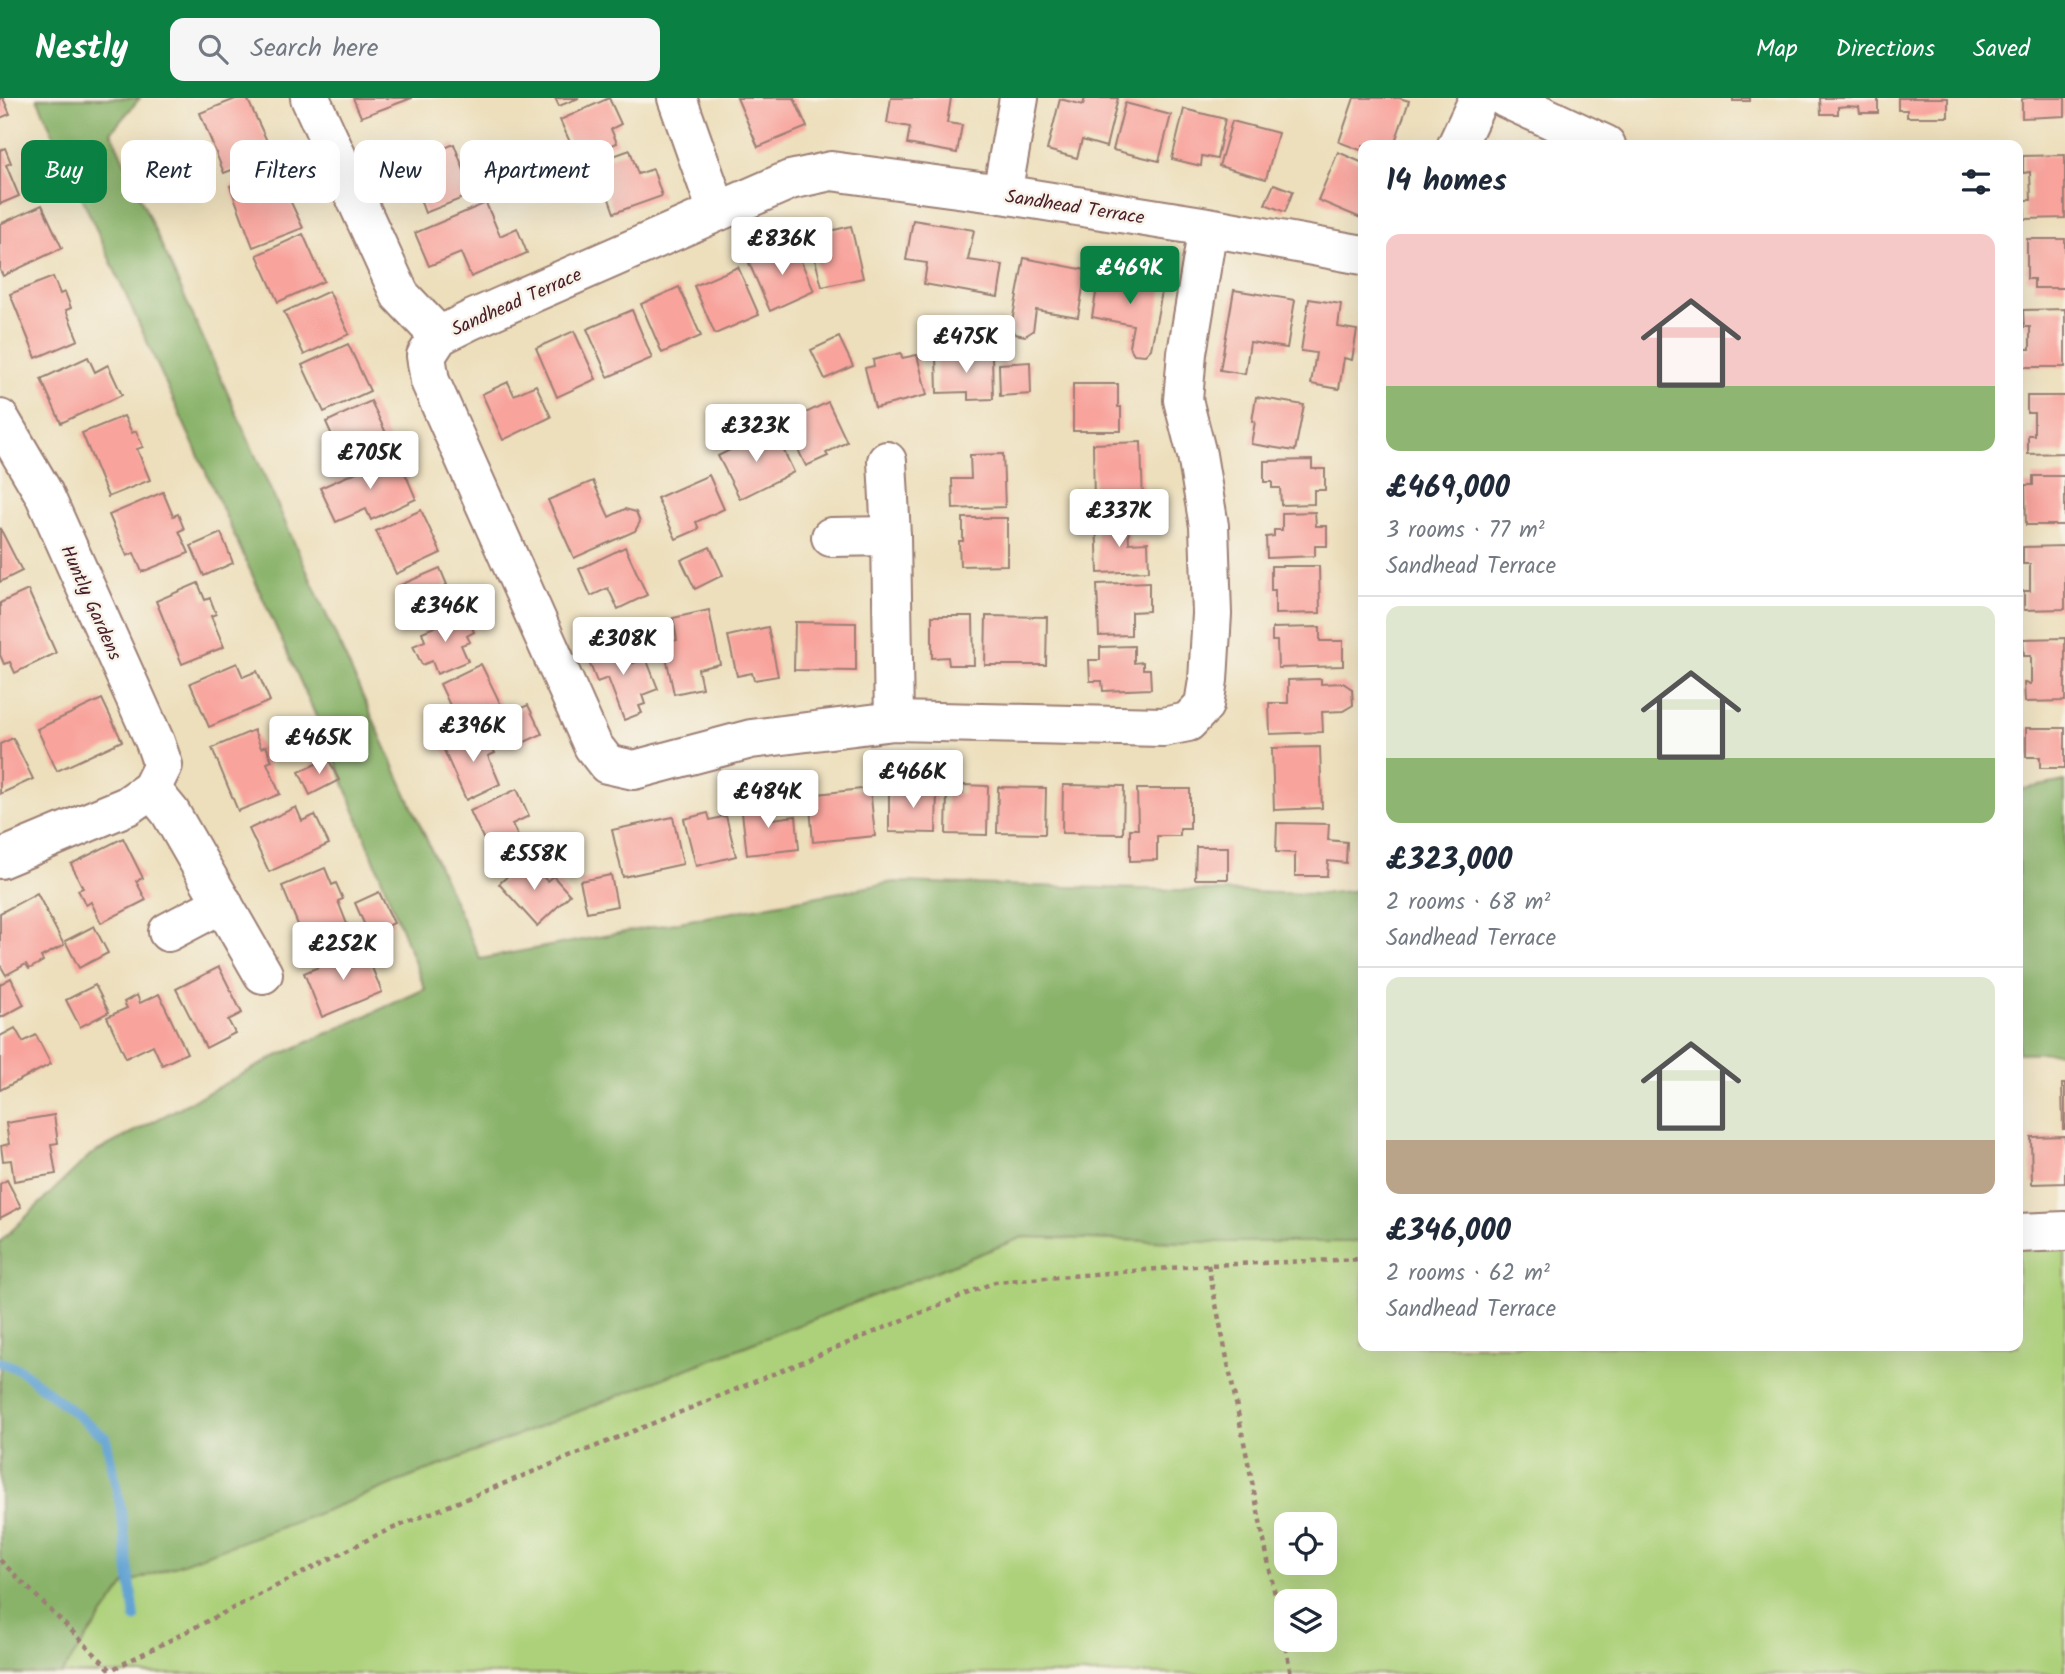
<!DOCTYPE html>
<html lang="en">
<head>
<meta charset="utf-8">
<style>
  :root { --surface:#fff; --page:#f6f6f7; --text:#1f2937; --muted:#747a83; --line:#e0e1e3; --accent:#0b8043 }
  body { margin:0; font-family:Kalam,sans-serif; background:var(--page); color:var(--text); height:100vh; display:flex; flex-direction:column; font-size:26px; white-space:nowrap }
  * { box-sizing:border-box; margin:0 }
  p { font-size:23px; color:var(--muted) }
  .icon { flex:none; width:38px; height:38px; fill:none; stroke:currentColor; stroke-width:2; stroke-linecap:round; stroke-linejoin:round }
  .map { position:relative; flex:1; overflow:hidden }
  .sheet { position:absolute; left:1358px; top:42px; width:665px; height:1211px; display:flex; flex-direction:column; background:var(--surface); border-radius:14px; box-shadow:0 7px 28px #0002 }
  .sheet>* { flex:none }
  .top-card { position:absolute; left:21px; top:42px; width:665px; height:63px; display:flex; gap:14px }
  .tools { position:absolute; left:1274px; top:1414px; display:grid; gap:14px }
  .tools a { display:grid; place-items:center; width:63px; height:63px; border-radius:14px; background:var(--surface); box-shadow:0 7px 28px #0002; font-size:35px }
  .price { position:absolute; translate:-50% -60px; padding:0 16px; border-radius:7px; background:#fff; color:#222; font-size:23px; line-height:46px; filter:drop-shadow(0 2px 4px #0008) }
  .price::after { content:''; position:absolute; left:50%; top:42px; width:21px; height:16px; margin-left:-10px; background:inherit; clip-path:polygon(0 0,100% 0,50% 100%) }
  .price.current { background:var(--accent); color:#fff }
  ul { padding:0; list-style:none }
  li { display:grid; align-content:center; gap:14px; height:371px; padding:0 28px }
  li+li { border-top:2px solid var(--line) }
  li span { display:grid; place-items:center; height:217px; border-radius:14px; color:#555 }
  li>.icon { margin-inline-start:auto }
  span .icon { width:126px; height:126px; fill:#fffc; stroke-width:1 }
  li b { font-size:30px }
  h2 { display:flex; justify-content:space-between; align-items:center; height:84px; padding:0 28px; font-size:30px }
  .tag { padding:0 24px; border-radius:14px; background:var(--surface); box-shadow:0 7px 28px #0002; font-size:24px; line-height:63px }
  .tag.current { background:var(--accent); color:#fff }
  header { display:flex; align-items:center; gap:42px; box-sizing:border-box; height:98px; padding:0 35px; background:var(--accent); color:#fff }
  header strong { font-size:33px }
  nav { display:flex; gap:38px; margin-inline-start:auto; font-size:24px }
  .search { width:490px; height:63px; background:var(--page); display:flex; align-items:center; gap:18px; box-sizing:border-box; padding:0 24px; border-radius:14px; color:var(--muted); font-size:26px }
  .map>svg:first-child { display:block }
  .green { fill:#add17a; stroke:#7c7852; stroke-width:2; fill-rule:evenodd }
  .forest { fill:#8ab36a; stroke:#6a694a; stroke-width:2 }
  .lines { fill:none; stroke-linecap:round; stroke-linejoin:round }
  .stream { stroke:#5da0d1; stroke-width:10 }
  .building { fill:#f8a49d }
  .minor-casing { stroke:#9c7f74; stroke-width:42 }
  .path { stroke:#9c7f74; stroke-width:4.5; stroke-dasharray:5 5; stroke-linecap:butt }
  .minor { stroke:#fff; stroke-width:38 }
  .labels { text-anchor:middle; stroke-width:5; stroke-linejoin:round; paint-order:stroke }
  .street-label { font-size:19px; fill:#4a1f2b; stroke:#f7f3e8 }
</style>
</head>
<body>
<header>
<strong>Nestly</strong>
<div class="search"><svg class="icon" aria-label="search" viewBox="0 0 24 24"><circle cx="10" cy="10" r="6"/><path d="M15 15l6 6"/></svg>Search here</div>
<nav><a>Map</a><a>Directions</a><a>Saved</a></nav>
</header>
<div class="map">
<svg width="2065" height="1576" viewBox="0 0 2065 1576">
  <rect width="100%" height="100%" fill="#f7f3e8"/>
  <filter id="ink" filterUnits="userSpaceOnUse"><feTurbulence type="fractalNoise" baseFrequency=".0143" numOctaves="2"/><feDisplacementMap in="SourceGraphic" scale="14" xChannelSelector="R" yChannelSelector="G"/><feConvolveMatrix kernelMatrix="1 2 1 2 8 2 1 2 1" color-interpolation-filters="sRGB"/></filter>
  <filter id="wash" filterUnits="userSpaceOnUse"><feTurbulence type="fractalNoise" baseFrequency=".00686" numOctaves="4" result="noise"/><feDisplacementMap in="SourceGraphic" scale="28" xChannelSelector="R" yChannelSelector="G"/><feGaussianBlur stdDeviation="1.57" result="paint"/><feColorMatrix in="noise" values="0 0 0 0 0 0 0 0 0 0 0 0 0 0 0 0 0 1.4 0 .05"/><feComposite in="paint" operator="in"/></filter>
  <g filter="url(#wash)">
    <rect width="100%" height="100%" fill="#eddfbc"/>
    <path class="green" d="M1023,1139L1187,1144H1363V1248H2018V1147L2065,1148V1576H61L125,1486L314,1417ZM1286,1426H1325V1465H1286ZM1286,1503H1325V1542H1286Z"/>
    <g class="forest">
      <path d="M37,0H140L111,34L480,861L894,784L1316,796L1363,792V1144H1187L1023,1139L314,1417L125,1486L61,1576H0V1144L90,1057L275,959L425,891L329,647Z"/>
      <path d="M2065,683V954L2018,955V692Z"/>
    </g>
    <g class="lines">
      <path class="stream" d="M0,1264L19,1271L106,1340L121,1411L135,1520"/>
    </g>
    <g id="blocks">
      <g class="building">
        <path d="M0,0H3L10,16L0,20Z"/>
        <path d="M238,0H247L273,56L224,75L200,15Z"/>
        <path d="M353,0H412L361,19Z"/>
        <path d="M555,0H579L559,8Z"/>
        <path d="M609,0L621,26L611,31L617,45L578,62L560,22Z"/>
        <path d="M737,0H794L807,29L758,49Z"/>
        <path d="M891,0H951L947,25L962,27L957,55L907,46L910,29L887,25Z"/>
        <path d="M1085,0H1118L1106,49L1082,42L1077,60L1047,52L1060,1L1083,7Z"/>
        <path d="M1354,0H1399L1409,3L1394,47H1363V53L1339,44Z"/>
        <rect x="1733" y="0" width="17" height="3"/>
        <path d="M1820,0H1878V15H1860L1859,9L1848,8L1838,9V16H1821Z"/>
        <path d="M1898,0H1948V19H1907V12H1898Z"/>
        <path d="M2028,0H2065V18L2022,20V1Z"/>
        <path d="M1125,5L1171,17L1159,63L1113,52Z"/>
        <path d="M1184,11L1225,21L1217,61L1202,58L1201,68L1172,61Z"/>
        <path d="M1232,23L1278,35L1266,81L1219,68Z"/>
        <path d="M454,46L473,96L425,115L415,88L429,83L420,60Z"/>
        <path d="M5,50L11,65L6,67L19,98L0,106V52Z"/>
        <path d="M516,50L526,76L499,87L495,77L504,55Z"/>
        <path d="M630,52L638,76L653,71L662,98L614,115L596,64Z"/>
        <path d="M1338,54L1363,65V121L1318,102Z"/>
        <path d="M2065,57V120L2025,121L2024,102H2031L2030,74L2023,75V58Z"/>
        <path d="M275,70L303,130L253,149L230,88Z"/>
        <path d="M1274,86L1293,93L1285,114L1265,106Z"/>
        <path d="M486,105L500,138L517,130L527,155L471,179L461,155L429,168L415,135Z"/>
        <path d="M42,107L62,150L3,178L0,172V126Z"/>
        <path d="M913,122L974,132L968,162L1003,167L998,199L924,186L927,165L906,162Z"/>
        <path d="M851,128L863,180L822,189L809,138Z"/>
        <path d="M303,136L324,183L278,204L257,157Z"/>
        <path d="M2027,141H2065V190H2034V181H2027Z"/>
        <path d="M793,145L814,193L770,213L749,165Z"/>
        <path d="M1024,160L1086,172L1078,219L1036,212L1033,233L1025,238L1015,236L1011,229Z"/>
        <path d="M738,169L759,217L715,236L694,188Z"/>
        <path d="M1100,172L1164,183L1151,251L1145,257L1134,256L1129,248L1133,227L1092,219Z"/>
        <path d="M53,179L60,196L65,194L71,210L66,212L78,242L36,260L10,196Z"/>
        <path d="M679,189L701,238L662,255L641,206Z"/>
        <path d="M1234,192L1295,202L1287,250L1250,244L1245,276L1220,272Z"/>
        <path d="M329,193L349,236L304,257L284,214Z"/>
        <path d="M1309,201L1341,206L1338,229L1357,232L1352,262L1344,260L1339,291L1311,286L1316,255L1301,253Z"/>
        <path d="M2065,211V269H2024V251H2030V229H2024L2023,212Z"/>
        <path d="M632,212L652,260L608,279L587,231Z"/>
        <path d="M574,233L596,281L557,299L536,250Z"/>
        <path d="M839,239L853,268L825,281L811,252Z"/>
        <path d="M348,246L370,293L324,314L302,267Z"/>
        <path d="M901,255L902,260L917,257L927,297L875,310L865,270L874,268L873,262Z"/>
        <path d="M992,256L993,301L968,302V294L937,295L936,257Z"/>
        <path d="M88,259L95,274L108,267L122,297L61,325L41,281Z"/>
        <path d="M1030,264L1031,296L1000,298L999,266Z"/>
        <path d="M508,284L514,297L536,287L551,319L503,342L482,296Z"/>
        <path d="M1073,286H1118V309H1121V333H1073Z"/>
        <path d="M2027,298H2065V355L2028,356V337H2034V315H2027Z"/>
        <path d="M1256,299L1304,307L1295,353L1251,346L1255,324L1252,323Z"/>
        <path d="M371,303L393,350L347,371L326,324Z"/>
        <path d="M828,304L847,344L826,355L828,358L806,368L785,325Z"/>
        <path d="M124,318L132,335L136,333L143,349L137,351L150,382L108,399L82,335Z"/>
        <path d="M773,330L794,374L740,401L718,358Z"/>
        <path d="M1141,344L1143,406L1094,407L1093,346Z"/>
        <path d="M397,356L416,401L371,422L366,411L336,424L320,390Z"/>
        <path d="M1003,356L1005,409L953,411L952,381H971L970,357Z"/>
        <path d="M1312,362V371H1325V392H1314V406L1281,407L1280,390H1272V384H1264V363Z"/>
        <path d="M709,377L724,411L696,424L699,431L676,441L657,400Z"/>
        <path d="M2033,378H2065V427H2026L2025,387H2033Z"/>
        <path d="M593,383L609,419L625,411L636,414L640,424L635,433L574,460L548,402Z"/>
        <path d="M163,394L173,418L178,416L184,431L179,433L189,455L142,474L134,455L127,458L109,417Z"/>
        <path d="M421,412L441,455L396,476L376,433Z"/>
        <path d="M1315,414L1316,428H1327V448H1315V458L1267,460L1266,439L1274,438V432H1282V415Z"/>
        <path d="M963,420H1007V467L960,468L959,443H963Z"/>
        <path d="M1128,421L1129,445L1148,444L1149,473L1098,475L1096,422Z"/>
        <path d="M0,430L22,473L0,484Z"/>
        <path d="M221,435L233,465L204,478L191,448Z"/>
        <path d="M2065,448V511L2024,512V493H2030V466H2023V449Z"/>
        <path d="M625,449L647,497L618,511L608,490L591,498L579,471Z"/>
        <path d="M710,449L723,477L695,491L681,462Z"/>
        <path d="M1271,468H1319L1320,515L1275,516V492H1271Z"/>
        <path d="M440,470L447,487L444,488L453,509L415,526L398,488Z"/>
        <path d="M1149,484V513L1131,514V537L1099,538L1097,486Z"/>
        <path d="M198,485L205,502L210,500L216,516L211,518L224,549L182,566L156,503Z"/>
        <path d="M28,492L56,555L15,575L10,564L4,566L0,557V505Z"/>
        <path d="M709,512L720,566L698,571L702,590L674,596L663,545L677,542L673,520Z"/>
        <path d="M466,516L474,534L467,538L470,544L461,547L468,563L437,576L432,563L422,567L413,548L425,543L422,534Z"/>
        <path d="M932,518H973L974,567H949L948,559L932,560Z"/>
        <path d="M986,518L1047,519L1046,567H985Z"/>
        <path d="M795,524L856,525V573L794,572Z"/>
        <path d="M768,529L778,578L754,582L752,575L737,578L728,538Z"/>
        <path d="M1320,529V543H1343V568L1278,570L1277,543H1272V530Z"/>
        <path d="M2065,540V603L2025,604L2024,585L2031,586V558H2024L2023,541Z"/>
        <path d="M610,543L616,559L629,554L633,565L646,560L658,591L642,597L645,606L639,608L642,615L624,622L608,580L597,584L585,553Z"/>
        <path d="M1134,548V565L1143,564V571H1150L1151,591L1103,593L1102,583H1090L1089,562H1100V549Z"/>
        <path d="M237,565L243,579L257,573L270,603L209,629L190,585Z"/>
        <path d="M481,566L502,609L460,629L440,586Z"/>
        <path d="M1321,581V586L1343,585L1352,591L1353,607L1343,613L1322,614L1323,634L1270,636L1269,605H1288V582Z"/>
        <path d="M102,601L122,643L57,673L37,631Z"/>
        <path d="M528,607L542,636L514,649L500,620Z"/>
        <path d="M2026,630H2065V670H2040V659H2026Z"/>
        <path d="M254,632L261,650L266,648L272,663L267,665L280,696L238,713L212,650Z"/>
        <path d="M484,632L495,655L488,658L500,686L466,702L443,650Z"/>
        <path d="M13,640L33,681L0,696V646Z"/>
        <path d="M1320,649L1322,710L1274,712L1272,650Z"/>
        <path d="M328,660L339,682L310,697L299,674Z"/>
        <path d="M963,687L988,688L987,737L946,736L947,695H963Z"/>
        <path d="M1063,687L1124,688L1123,736L1062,735Z"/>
        <path d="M889,689H937L936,735L889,734Z"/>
        <path d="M998,689L1046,690L1045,736L997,735Z"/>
        <path d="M870,690L875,738L813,744L809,697Z"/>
        <path d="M517,691L529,718L512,726L522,747L493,761L470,713Z"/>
        <path d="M1137,691H1190V731H1180V738H1157V762L1130,763V731H1138Z"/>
        <path d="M771,702L773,721L796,718L799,751L747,757L741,706Z"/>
        <path d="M296,709L302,723L315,717L329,746L269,774L249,731Z"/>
        <path d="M708,715L710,722L726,718L736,758L696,768L684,721Z"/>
        <path d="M673,719L683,766L623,779L612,732Z"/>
        <path d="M1277,725L1329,726L1328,742L1347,744L1346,765L1328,763L1327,778H1295V755L1276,754Z"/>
        <path d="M123,740L143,780L136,783L146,802L101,825L91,804L86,807L78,792L83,790L71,766Z"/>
        <path d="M1196,749H1228V781H1195Z"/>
        <path d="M526,761L547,783L553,778L570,797L537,828L499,786Z"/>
        <path d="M325,770L332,787L336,785L343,801L338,803L350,834L308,851L282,788Z"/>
        <path d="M611,777L617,808L587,814L580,783Z"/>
        <path d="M379,794L394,825L369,837L355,805Z"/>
        <path d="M37,795L64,847L41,859L43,863L29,871L26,866L6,877L0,867V815Z"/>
        <path d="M94,828L108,855L79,870L65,843Z"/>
        <path d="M364,850L382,894L322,919L304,875Z"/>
        <path d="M219,869L242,915L228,922L235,935L206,950L176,891Z"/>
        <path d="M11,880L24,907L0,920V886Z"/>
        <path d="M95,887L109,914L80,929L66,902Z"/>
        <path d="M159,896L187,955L162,967L153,947L126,960L107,919L127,910L124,904L137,897L140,905Z"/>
        <path d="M15,930L23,944L36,937L51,966L0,992V938Z"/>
        <path d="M2062,986H2065V1031H2063Z"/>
        <path d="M54,1017L58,1045L51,1046L56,1076L14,1083L11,1062L3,1063L1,1048L9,1046L6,1025Z"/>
        <path d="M2065,1038V1085L2032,1086L2031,1039Z"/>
        <path d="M7,1082L21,1109L0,1120V1086Z"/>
      </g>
    </g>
  </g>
  <g filter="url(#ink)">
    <use href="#blocks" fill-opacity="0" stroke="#9c7f74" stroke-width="2"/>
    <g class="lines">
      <defs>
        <g id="minor">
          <path d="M310,0L400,197L439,238"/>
          <path d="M677,0L717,113"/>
          <path d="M1505,0L1606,47"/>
          <path d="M1457,47L1479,0"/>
          <path d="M1002,96L1019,0"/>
          <path d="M1208,129L1187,255L1183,302L1197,357L1209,428L1212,516L1208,582L1204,607L1188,624L1163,629L894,623L751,641L634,672L607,666L593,648L430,283L426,258L439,238L471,222L790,82L831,73L1002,96L1208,129L1363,157"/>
          <path d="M0,321L44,396L155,644L163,667L151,691L127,708L0,761"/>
          <path d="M887,363L891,438L894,623"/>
          <path d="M831,439L891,438"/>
          <path d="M151,691L170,714L263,876"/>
          <path d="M168,834L223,805"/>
          <path d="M2018,1135L2065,1133"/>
        </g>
      </defs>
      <use href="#minor" class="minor-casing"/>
      <g class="path">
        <path d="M1208,1167L1291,1576"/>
        <path d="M0,1462L111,1572L379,1436L698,1307L995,1184L1208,1167L1363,1161"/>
      </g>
      <use href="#minor" class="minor"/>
    </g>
  </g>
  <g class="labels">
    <g class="street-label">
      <text transform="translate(1075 108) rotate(9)" y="7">Sandhead Terrace</text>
      <text transform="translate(516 203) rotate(-24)" y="7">Sandhead Terrace</text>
      <text transform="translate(92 504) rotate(66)" y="7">Huntly Gardens</text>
    </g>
  </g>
</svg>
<div class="tools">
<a><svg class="icon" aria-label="locate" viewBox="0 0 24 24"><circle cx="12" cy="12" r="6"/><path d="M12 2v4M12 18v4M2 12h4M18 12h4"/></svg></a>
<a><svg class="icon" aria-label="layers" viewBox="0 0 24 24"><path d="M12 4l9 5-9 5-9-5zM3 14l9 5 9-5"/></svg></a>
</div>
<b class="price" style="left:782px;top:179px">£836K</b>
<b class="price current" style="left:1130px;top:208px">£469K</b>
<b class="price" style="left:966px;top:277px">£475K</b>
<b class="price" style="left:756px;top:366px">£323K</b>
<b class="price" style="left:370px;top:393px">£705K</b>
<b class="price" style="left:1119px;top:451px">£337K</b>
<b class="price" style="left:445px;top:546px">£346K</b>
<b class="price" style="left:623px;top:579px">£308K</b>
<b class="price" style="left:473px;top:666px">£396K</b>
<b class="price" style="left:319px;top:678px">£465K</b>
<b class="price" style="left:913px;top:712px">£466K</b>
<b class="price" style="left:768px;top:732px">£484K</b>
<b class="price" style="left:534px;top:794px">£558K</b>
<b class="price" style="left:343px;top:884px">£252K</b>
<div class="top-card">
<a class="tag current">Buy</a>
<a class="tag">Rent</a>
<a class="tag">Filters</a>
<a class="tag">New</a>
<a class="tag">Apartment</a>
</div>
<section class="sheet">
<h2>14 homes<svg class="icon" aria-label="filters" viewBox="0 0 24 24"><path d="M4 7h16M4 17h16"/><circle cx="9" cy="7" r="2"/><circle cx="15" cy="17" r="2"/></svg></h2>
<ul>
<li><span style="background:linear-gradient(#f6c9c9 70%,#8fb573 0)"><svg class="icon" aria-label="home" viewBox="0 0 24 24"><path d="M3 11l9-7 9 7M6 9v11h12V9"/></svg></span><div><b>£469,000</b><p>3 rooms · 77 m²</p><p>Sandhead Terrace</p></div></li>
<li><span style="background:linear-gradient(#dfe7d0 70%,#8fb573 0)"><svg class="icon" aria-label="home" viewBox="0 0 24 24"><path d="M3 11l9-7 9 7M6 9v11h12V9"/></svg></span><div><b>£323,000</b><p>2 rooms · 68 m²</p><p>Sandhead Terrace</p></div></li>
<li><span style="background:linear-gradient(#dfe7d0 75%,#b9a48a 0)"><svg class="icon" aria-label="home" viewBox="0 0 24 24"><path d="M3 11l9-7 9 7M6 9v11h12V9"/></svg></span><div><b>£346,000</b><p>2 rooms · 62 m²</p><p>Sandhead Terrace</p></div></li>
</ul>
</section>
</div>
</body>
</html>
